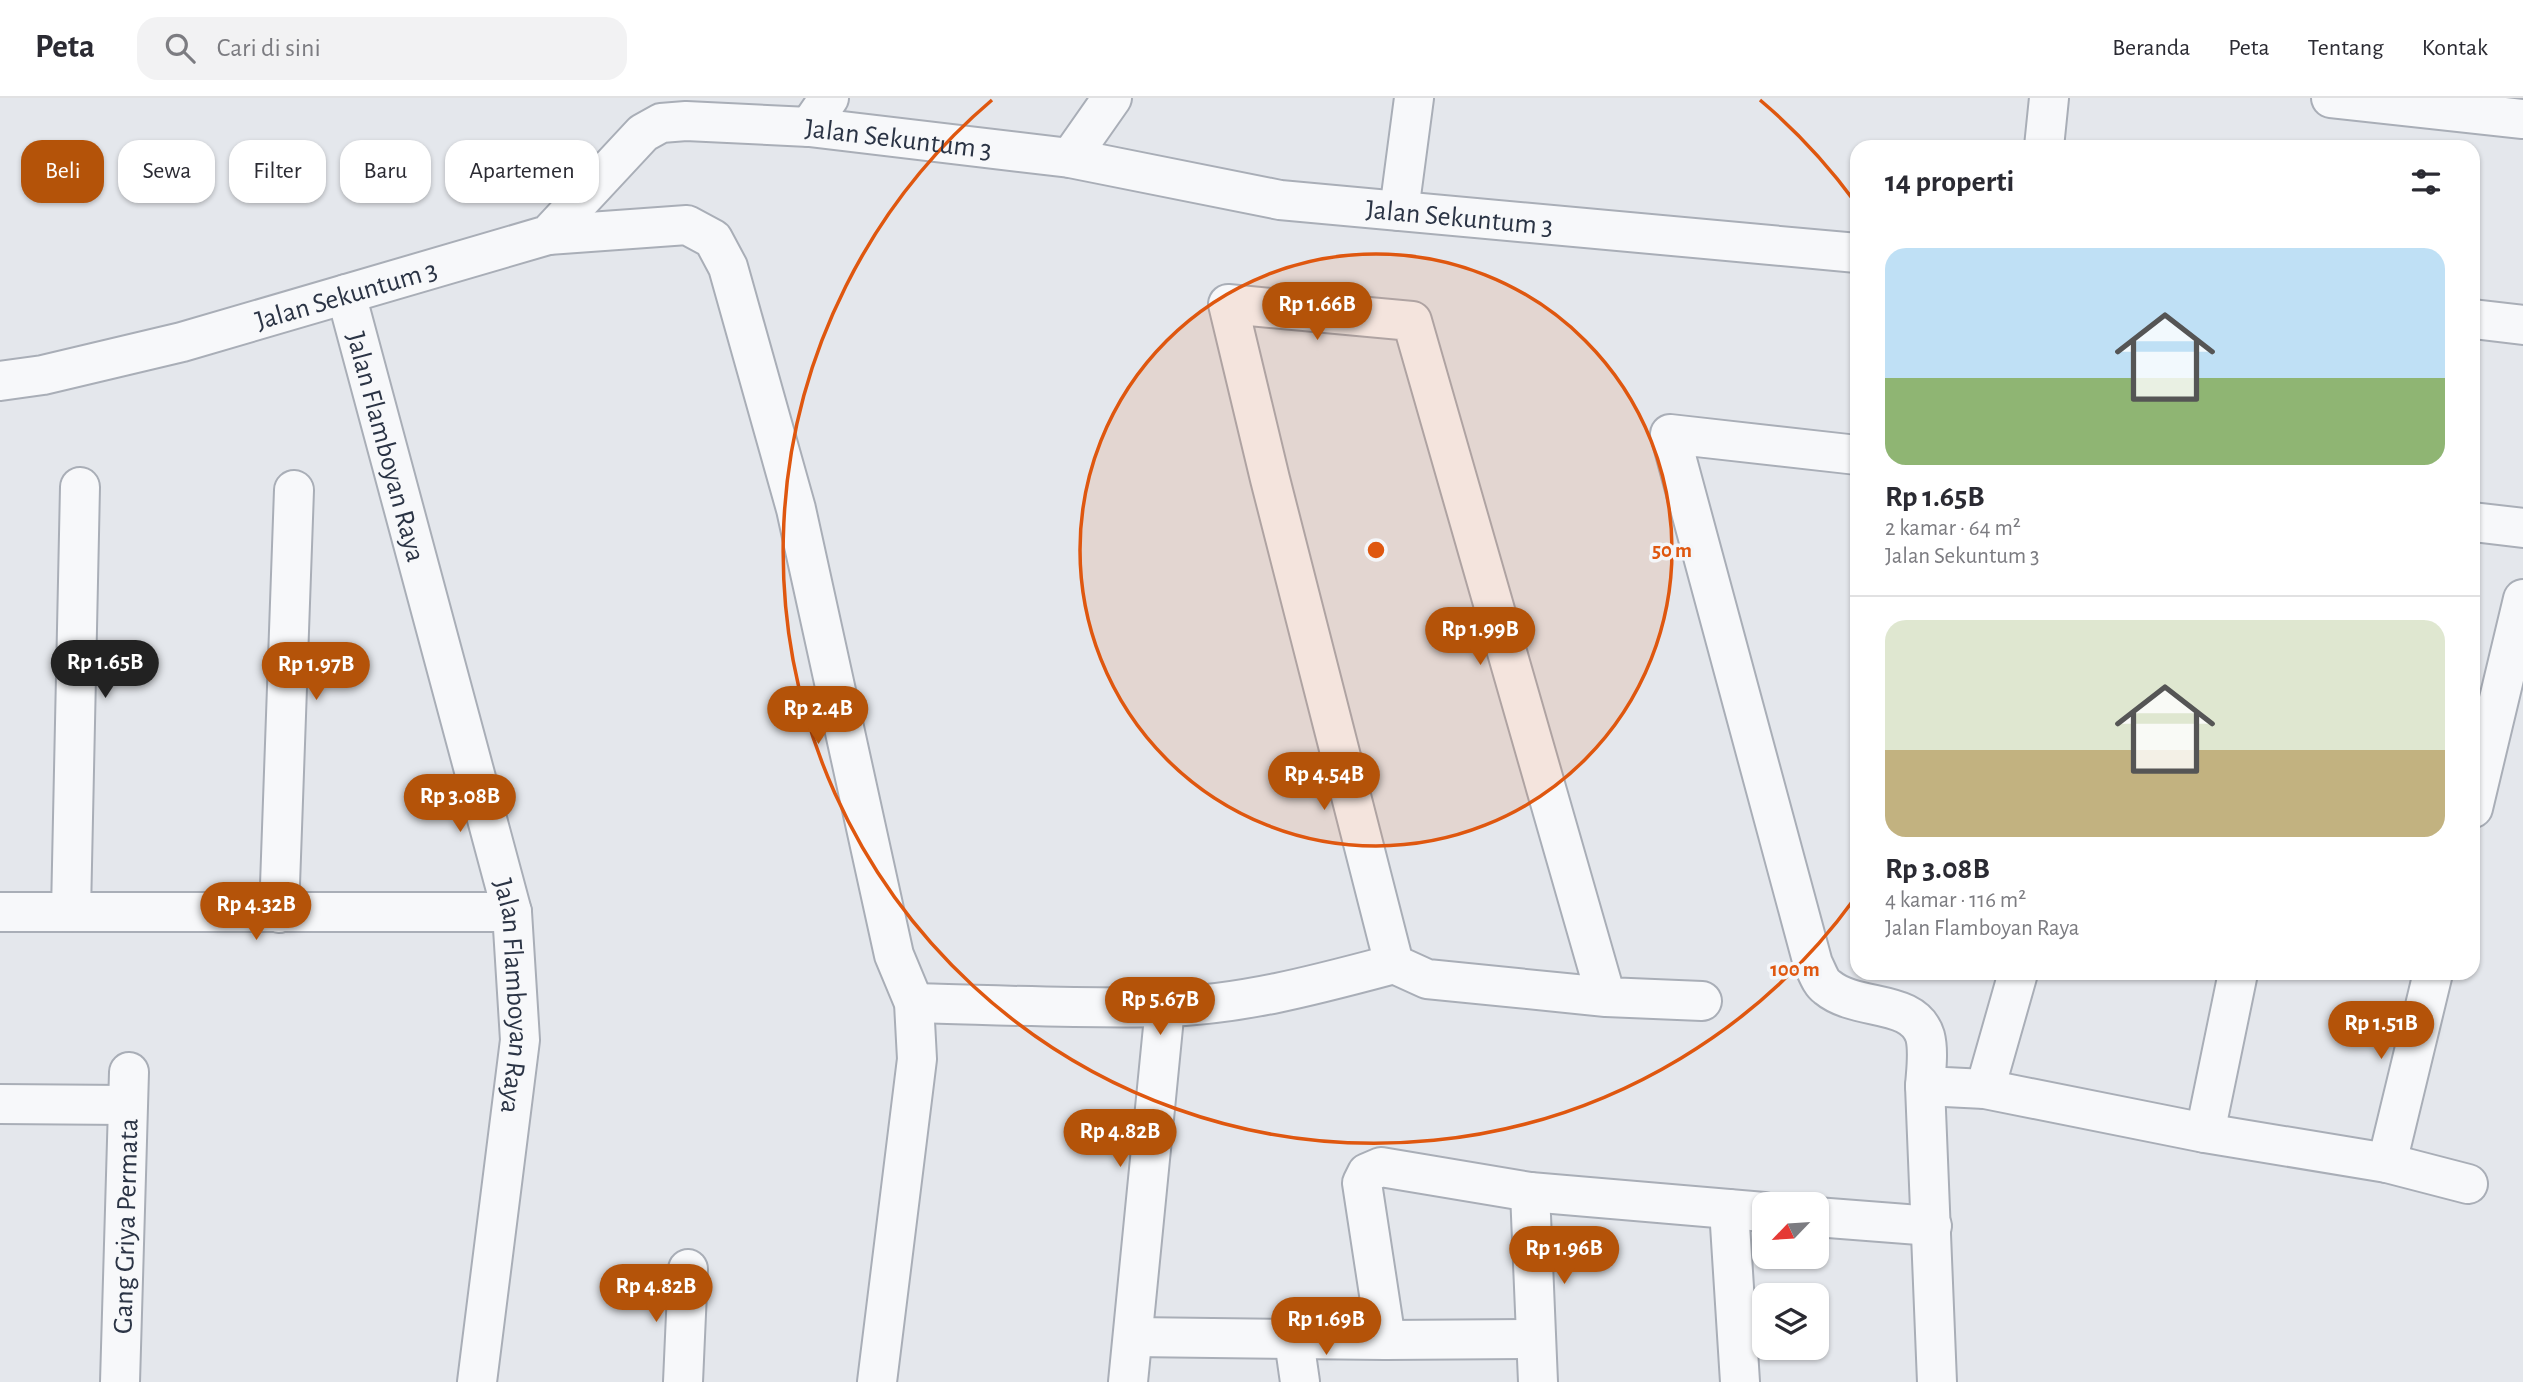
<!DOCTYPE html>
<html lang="id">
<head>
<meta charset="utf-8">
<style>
  :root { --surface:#fff; --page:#f2f2f3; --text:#2b2b33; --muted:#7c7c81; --line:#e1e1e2; --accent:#b45309 }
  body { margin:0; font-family:"Alegreya Sans",sans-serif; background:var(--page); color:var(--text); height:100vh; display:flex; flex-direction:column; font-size:26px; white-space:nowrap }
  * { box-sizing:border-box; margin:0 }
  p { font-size:23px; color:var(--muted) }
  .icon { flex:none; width:38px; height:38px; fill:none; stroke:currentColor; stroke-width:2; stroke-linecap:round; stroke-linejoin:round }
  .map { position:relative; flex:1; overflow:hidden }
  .panel { position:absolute; left:1850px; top:42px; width:630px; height:840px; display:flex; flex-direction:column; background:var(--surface); border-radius:21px; box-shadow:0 2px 5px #0004 }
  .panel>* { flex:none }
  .top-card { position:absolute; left:21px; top:42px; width:665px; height:63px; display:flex; gap:14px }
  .needle { width:46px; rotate:245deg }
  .fabs { position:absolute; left:1752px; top:1094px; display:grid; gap:14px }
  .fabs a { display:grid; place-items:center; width:77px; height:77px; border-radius:14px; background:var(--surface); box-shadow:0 2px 5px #0004; font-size:35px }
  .price { position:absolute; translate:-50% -60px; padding:0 16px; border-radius:24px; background:var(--accent); color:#fff; font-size:23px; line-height:46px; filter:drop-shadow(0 2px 4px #0008) }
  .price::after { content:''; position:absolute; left:50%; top:42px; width:21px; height:16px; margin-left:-10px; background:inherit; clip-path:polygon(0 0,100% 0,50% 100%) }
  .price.selected { background:#222; color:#fff }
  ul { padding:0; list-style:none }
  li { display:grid; align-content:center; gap:14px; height:371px; padding:0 35px }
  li+li { border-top:2px solid var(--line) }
  li span { display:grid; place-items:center; height:217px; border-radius:21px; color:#555 }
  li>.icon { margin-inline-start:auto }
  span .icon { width:126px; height:126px; fill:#fffc; stroke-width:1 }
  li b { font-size:30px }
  h2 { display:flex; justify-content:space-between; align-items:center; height:84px; padding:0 35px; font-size:30px }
  .chip { padding:0 24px; border-radius:21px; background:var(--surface); box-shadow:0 2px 5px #0004; font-size:24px; line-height:63px }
  .chip.selected { background:var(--accent); color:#fff }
  header { display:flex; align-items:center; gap:42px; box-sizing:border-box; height:98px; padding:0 35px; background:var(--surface); border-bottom:2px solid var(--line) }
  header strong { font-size:33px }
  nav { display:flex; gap:38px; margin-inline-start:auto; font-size:24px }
  .search { width:490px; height:63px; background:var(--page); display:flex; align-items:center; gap:18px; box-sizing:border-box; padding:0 24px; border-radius:21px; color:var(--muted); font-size:26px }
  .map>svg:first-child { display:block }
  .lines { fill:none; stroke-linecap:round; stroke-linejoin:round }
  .minor-casing { stroke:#a9aeb7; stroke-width:42 }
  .minor { stroke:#f7f8fa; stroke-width:38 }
  .ring { fill:none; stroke:#df570f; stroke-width:3.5 }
  .labels { text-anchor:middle; stroke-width:7; stroke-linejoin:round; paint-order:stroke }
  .street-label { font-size:28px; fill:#2b3445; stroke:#f4f6f9 }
  .centre { fill:#df570f; stroke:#f4f6f9; stroke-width:3.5 }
  .ring-label { font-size:21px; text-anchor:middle; font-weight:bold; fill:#df570f; stroke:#f4f6f9; stroke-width:7; stroke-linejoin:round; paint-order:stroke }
</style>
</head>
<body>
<header>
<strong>Peta</strong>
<div class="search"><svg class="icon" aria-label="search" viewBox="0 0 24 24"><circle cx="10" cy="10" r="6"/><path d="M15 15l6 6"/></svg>Cari di sini</div>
<nav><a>Beranda</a><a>Peta</a><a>Tentang</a><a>Kontak</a></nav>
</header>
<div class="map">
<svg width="2523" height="1284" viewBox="0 0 2523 1284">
  <rect width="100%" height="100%" fill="#e4e7ec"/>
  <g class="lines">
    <defs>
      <g id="minor">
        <path d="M2331,0L2523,21"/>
        <path d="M809,29L829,0"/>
        <path d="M2044,49L2049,0"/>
        <path d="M1070,60L1112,0"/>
        <path d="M1399,113L1414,0"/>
        <path d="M548,137L687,127L713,141L728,169L796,411L894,857L914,905L917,961L877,1284"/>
        <path id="s1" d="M346,196L512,814L520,942L477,1284"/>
        <path d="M2473,221L2523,227"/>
        <path id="s2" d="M0,283L43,277L182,244L548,137L643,35L661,25L686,23L809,29L1070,60L1280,102L1857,155"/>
        <path d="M1857,357L1670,336L1813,866C1817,873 1820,884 1827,889C1857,914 1913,900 1925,938C1929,953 1926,973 1925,988L1985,991L2205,1035L2387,1065L2468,1086"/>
        <path d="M2473,424L2523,430"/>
        <path d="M2473,710L2523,501"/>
        <path d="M0,814H512"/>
        <path d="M71,814L80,389"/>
        <path d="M279,815L294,392"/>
        <path d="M1606,899L1412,223L1228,206L1270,381L1394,866L1427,881L1606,899L1702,903"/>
        <path d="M914,905C997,907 1081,911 1164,909C1242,907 1319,886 1394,866"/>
        <path d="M1925,988L1937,1284"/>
        <path d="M1985,991L2018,875"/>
        <path d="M0,1006L127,1007"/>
        <path d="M2205,1035L2238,875"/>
        <path d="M2387,1065L2433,875"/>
        <path d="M1530,1094L1538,1284"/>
        <path d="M1729,1111L1740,1284"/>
        <path d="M1816,1119L1932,1128"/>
        <path d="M1133,1239L1386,1242L1536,1241"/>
        <path d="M1294,1242L1300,1284"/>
        <path d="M1386,1242L1362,1085L1367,1075L1381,1069L1530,1094L1764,1114"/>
        <path id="s3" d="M120,1284L129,974"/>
        <path d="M683,1284L688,1171"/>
        <path d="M1128,1284L1165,909"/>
      </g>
    </defs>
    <use href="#minor" class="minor-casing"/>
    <use href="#minor" class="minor"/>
  </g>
  <circle cx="1376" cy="452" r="296" fill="#df570f" fill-opacity=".12"/>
  <g class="ring">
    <circle cx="1376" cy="452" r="296"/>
    <path d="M1855 800A592 592 0 1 1 992 2M1760 2A592 592 0 0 1 1855 104"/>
  </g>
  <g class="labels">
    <g class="street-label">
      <text dy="10" stroke="none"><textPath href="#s2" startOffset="966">Jalan Sekuntum 3</textPath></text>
      <text dy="10" stroke="none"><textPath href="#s2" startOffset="1533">Jalan Sekuntum 3</textPath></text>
      <text dy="10" stroke="none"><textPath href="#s2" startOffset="357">Jalan Sekuntum 3</textPath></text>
      <text dy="10" stroke="none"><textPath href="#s1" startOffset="158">Jalan Flamboyan Raya</textPath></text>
      <text dy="10" stroke="none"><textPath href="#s1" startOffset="724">Jalan Flamboyan Raya</textPath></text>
      <text dy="10" stroke="none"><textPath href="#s3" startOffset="156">Gang Griya Permata</textPath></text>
    </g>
  </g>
  <circle cx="1376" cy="452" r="10" class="centre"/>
  <g class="ring-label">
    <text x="1672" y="459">50 m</text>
    <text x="1795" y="878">100 m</text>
  </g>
</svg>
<div class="fabs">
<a><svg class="needle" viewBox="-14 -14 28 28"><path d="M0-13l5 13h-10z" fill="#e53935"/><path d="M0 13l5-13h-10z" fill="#7c7c81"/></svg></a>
<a><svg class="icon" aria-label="layers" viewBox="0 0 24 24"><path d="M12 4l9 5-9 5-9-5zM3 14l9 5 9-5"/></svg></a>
</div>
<b class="price" style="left:1317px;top:244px">Rp 1.66B</b>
<b class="price" style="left:1480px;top:569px">Rp 1.99B</b>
<b class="price selected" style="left:105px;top:602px">Rp 1.65B</b>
<b class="price" style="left:316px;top:604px">Rp 1.97B</b>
<b class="price" style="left:818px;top:648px">Rp 2.4B</b>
<b class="price" style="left:1324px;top:714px">Rp 4.54B</b>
<b class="price" style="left:460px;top:736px">Rp 3.08B</b>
<b class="price" style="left:256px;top:844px">Rp 4.32B</b>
<b class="price" style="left:1160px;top:939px">Rp 5.67B</b>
<b class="price" style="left:2381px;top:963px">Rp 1.51B</b>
<b class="price" style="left:1120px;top:1071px">Rp 4.82B</b>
<b class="price" style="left:1564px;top:1188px">Rp 1.96B</b>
<b class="price" style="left:656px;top:1226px">Rp 4.82B</b>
<b class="price" style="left:1326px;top:1259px">Rp 1.69B</b>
<div class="top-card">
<a class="chip selected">Beli</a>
<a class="chip">Sewa</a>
<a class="chip">Filter</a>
<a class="chip">Baru</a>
<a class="chip">Apartemen</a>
</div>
<section class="panel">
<h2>14 properti<svg class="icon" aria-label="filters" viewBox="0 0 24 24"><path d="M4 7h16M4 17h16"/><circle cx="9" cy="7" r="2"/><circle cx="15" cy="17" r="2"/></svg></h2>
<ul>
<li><span style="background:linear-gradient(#bfe0f5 60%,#8fb573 0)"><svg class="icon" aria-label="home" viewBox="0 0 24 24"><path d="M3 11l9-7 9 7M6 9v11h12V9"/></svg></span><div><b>Rp 1.65B</b><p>2 kamar · 64 m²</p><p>Jalan Sekuntum 3</p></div></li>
<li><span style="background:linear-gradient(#dfe7d0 60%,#c2b280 0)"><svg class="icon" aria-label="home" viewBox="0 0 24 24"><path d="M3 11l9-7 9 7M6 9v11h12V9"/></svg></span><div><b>Rp 3.08B</b><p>4 kamar · 116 m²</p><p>Jalan Flamboyan Raya</p></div></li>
</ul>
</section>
</div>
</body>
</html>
